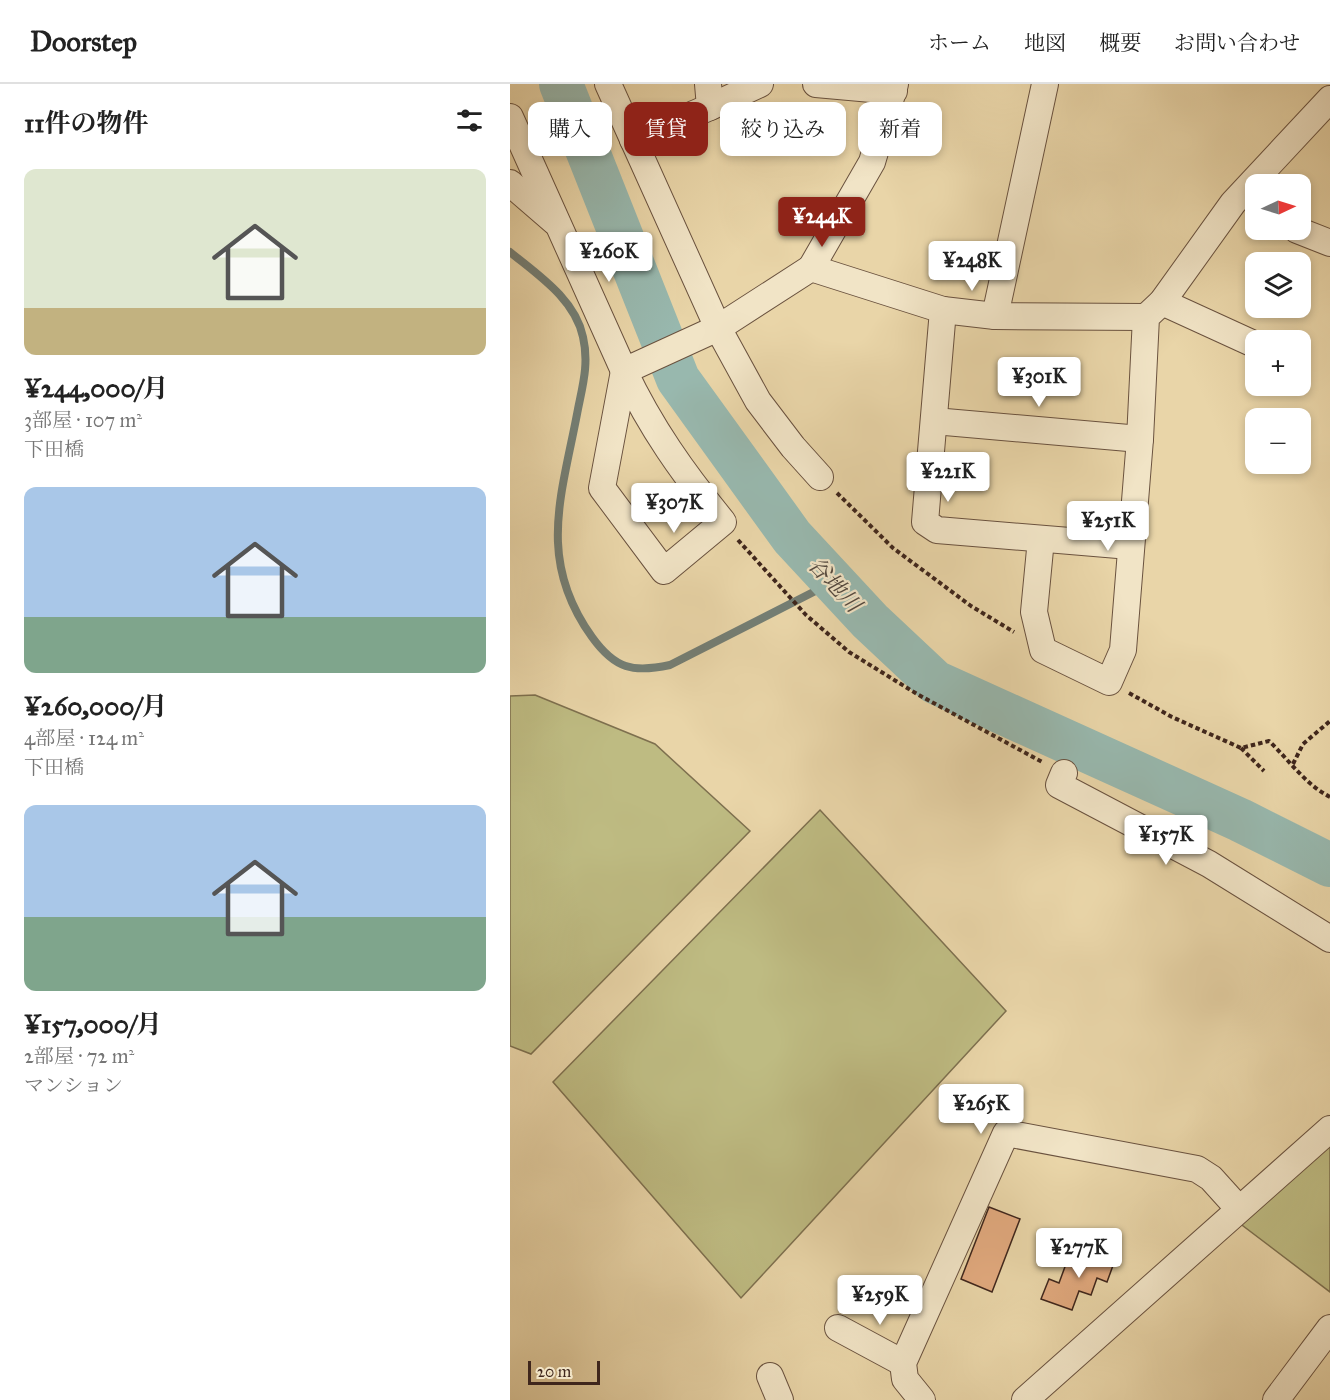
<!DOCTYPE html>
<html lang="ja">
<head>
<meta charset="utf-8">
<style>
  :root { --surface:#fff; --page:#f6f6f6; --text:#222; --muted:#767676; --line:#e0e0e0; --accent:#8f2418 }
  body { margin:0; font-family:"IM FELL Great Primer","Noto Serif JP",serif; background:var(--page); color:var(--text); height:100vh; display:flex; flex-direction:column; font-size:22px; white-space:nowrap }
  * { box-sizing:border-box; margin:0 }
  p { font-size:20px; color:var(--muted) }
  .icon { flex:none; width:33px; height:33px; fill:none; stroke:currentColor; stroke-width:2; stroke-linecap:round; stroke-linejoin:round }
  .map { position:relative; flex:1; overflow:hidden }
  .panel { display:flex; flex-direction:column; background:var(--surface); width:510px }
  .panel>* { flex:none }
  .banner { position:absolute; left:18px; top:18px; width:570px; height:54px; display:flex; gap:12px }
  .needle { width:39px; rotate:86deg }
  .tools { position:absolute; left:735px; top:90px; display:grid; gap:12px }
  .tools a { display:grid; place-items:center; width:66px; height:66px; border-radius:12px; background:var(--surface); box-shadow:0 3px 9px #0003; font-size:30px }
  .scale { position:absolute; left:18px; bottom:15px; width:72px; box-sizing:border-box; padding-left:6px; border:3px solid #3f261c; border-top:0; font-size:16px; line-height:21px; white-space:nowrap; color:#3f261c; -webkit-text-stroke:4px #f1e4c6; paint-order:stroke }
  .price { position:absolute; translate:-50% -51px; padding:0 14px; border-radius:6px; background:#fff; color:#222; font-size:20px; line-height:39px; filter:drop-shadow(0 2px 3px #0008) }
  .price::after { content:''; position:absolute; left:50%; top:36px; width:18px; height:14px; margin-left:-9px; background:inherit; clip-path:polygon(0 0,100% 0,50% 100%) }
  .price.selected { background:var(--accent); color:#fff }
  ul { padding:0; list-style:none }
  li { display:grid; align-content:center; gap:12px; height:318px; padding:0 24px }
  li span { display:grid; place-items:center; height:186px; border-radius:12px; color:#555 }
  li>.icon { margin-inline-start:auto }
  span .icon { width:108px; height:108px; fill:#fffc; stroke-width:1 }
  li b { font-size:26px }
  h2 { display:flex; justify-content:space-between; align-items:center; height:72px; padding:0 24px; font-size:26px }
  .tag { padding:0 21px; border-radius:12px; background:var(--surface); box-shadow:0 3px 9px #0003; font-size:21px; line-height:54px }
  .tag.selected { background:var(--accent); color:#fff }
  header { display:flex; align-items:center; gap:36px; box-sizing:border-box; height:84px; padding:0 30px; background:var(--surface); border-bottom:2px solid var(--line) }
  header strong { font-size:28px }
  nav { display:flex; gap:33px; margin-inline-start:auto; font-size:21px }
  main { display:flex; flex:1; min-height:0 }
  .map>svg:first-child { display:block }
  .green { fill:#bebb82; stroke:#7e704f; stroke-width:1.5 }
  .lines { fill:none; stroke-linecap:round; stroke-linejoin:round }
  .stream { stroke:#747e74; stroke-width:8 }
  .river { stroke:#98b8ae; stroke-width:44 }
  .building { fill:#e1a97e; stroke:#3f261c; stroke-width:1.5 }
  .minor-casing { stroke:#6a523f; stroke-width:28 }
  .path { stroke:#3f261c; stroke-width:4; stroke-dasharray:4.5 3; stroke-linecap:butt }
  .minor { stroke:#f1e4c6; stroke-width:26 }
  .labels { text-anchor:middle; stroke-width:4.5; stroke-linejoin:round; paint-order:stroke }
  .water-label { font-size:22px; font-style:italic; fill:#554a40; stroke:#f1e4c6 }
</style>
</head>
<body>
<header>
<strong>Doorstep</strong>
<nav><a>ホーム</a><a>地図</a><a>概要</a><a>お問い合わせ</a></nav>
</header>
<main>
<section class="panel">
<h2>11件の物件<svg class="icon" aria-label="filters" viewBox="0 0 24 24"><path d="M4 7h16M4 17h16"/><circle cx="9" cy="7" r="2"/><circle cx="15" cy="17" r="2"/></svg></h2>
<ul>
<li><span style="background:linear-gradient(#dfe7d0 75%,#c2b280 0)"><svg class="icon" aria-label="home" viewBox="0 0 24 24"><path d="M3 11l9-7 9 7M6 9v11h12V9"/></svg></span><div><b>¥244,000/月</b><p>3部屋 · 107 m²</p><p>下田橋</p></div></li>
<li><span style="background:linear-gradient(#a9c7e8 70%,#7fa58c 0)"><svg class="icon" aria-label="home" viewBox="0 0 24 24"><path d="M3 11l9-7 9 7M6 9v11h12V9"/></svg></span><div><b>¥260,000/月</b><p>4部屋 · 124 m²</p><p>下田橋</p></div></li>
<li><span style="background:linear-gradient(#a9c7e8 60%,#7fa58c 0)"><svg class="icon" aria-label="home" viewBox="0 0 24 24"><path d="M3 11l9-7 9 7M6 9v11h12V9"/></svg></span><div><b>¥157,000/月</b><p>2部屋 · 72 m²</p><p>マンション</p></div></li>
</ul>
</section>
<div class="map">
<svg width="820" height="1316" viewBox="0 0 820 1316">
  <rect width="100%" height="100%" fill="#e9d5a8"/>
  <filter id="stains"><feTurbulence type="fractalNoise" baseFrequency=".00333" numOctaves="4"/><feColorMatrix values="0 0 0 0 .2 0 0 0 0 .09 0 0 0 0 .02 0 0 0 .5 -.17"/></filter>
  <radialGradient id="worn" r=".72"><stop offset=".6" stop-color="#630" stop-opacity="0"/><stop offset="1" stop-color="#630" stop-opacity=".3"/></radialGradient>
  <g class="green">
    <path d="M25,611L145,660L240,747L21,970L0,962V612Z"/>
    <path d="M310,726L496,927L231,1214L43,998Z"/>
    <path d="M820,1051V1208L720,1132Z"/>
  </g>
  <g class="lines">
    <path class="stream" d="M0,168C28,191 65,215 73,253C79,279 73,300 68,325C52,411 26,475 82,553C105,585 123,589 160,581L325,497"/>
    <path class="river" d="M51,0L168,295L282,453L360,537L425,598L730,736L820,781"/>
  </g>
  <g class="building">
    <path d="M479,1123L510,1135L482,1208L451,1195Z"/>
    <path d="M574,1164L605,1176L597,1198L587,1194L581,1211L569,1207L562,1226L531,1215L539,1195L549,1199L556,1180L566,1184Z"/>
  </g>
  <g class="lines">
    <defs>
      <g id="minor">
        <path d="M98,0L208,244L248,317L283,363L310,393"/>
        <path d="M306,0L384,7"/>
        <path d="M200,23L250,0"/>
        <path d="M0,33L114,287L208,244L301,184L433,226L485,232L636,233"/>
        <path d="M123,56L200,23L198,0"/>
        <path d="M0,99L45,138"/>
        <path d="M787,146L820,159"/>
        <path d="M301,184L362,78L385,0"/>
        <path d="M652,218L746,261"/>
        <path d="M433,226L415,438L427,446L620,462"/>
        <path d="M485,232L535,0"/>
        <path d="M114,287C141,344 173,389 213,438L154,487L92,404Z"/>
        <path d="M424,337L630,355"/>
        <path d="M531,455L524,528L533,566L599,598L613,566L630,355L636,233L652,218L723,119L820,15"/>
        <path d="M554,689L549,701L699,780L820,855"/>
        <path d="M328,1244L393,1279"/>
        <path d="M260,1292L270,1316"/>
        <path d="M412,1316L395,1295L393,1279L496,1049L687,1085L701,1094L729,1125"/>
        <path d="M515,1316L820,1045"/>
        <path d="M766,1316L820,1244"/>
      </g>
    </defs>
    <use href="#minor" class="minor-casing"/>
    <g class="path">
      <path d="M327,409L383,464L461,522L504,548"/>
      <path d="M228,456L296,531L339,568L407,610L534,679"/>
      <path d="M619,609L662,633L731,664L759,657C780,677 795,700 820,713"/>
      <path d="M731,664L754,687"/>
      <path d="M783,680L793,660L820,637"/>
    </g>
    <use href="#minor" class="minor"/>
  </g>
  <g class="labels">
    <g class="water-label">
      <text transform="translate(325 500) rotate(47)" y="8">谷地川</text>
    </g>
  </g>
  <rect width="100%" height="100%" filter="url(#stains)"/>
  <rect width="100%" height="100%" fill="url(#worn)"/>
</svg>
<div class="tools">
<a><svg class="needle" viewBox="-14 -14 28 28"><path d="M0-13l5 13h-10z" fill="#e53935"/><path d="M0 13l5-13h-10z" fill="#767676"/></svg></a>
<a><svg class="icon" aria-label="layers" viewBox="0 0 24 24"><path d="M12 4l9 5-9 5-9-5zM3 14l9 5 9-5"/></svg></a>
<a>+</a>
<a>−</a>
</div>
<div class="scale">20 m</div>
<b class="price selected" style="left:312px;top:164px">¥244K</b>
<b class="price" style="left:99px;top:199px">¥260K</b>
<b class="price" style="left:462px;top:208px">¥248K</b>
<b class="price" style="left:529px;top:324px">¥301K</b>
<b class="price" style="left:438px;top:419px">¥221K</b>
<b class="price" style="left:164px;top:450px">¥307K</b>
<b class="price" style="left:598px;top:468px">¥251K</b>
<b class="price" style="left:656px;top:782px">¥157K</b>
<b class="price" style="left:471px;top:1051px">¥265K</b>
<b class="price" style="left:569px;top:1195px">¥277K</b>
<b class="price" style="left:370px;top:1242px">¥259K</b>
<div class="banner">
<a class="tag">購入</a>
<a class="tag selected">賃貸</a>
<a class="tag">絞り込み</a>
<a class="tag">新着</a>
</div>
</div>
</main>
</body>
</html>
